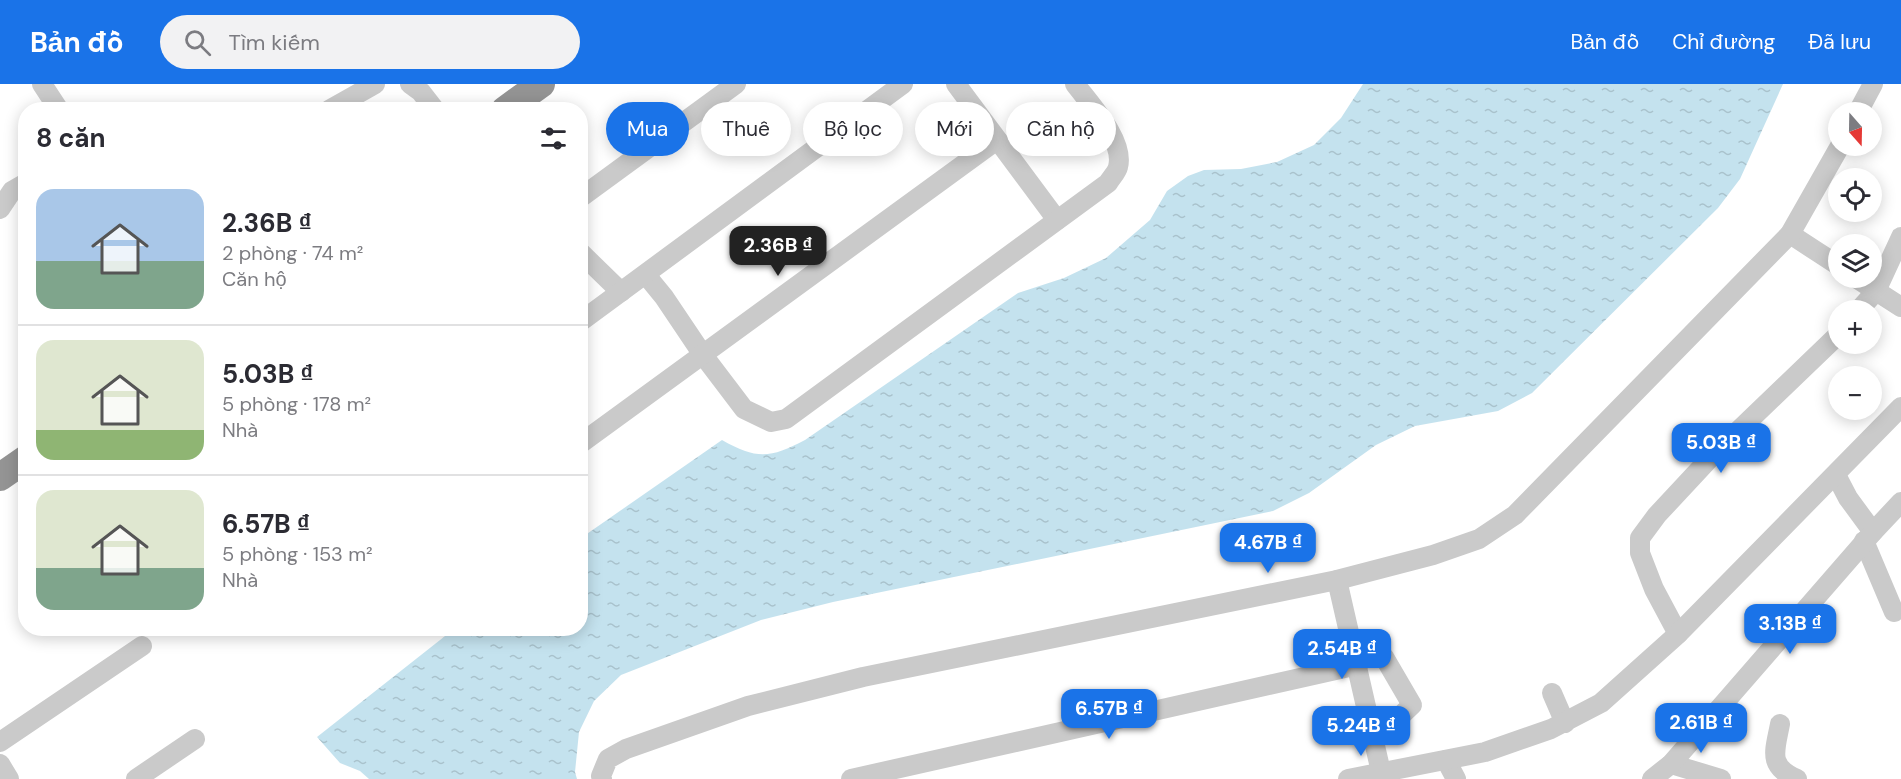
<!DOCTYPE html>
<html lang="vi">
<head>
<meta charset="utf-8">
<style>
  :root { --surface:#fff; --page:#f2f2f3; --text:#2b2b33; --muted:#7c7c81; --line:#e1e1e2; --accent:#1a73e8 }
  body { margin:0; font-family:"DM Sans",sans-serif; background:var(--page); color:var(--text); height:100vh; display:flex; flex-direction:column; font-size:22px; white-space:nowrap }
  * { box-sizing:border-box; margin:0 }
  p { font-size:20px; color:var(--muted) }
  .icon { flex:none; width:33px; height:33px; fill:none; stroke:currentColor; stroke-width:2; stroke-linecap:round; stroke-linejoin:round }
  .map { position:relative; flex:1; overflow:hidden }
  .drawer { position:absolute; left:18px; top:18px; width:570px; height:534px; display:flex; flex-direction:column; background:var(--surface); border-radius:24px; box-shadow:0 3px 15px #0003 }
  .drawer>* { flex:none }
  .hud { position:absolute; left:606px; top:18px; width:570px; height:54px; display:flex; gap:12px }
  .needle { width:39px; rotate:160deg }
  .controls { position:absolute; left:1828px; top:18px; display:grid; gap:12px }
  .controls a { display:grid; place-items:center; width:54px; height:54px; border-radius:50%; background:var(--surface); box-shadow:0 3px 15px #0003; font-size:30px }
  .price { position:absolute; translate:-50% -51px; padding:0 14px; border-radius:12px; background:var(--accent); color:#fff; font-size:20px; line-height:39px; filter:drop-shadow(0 2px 3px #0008) }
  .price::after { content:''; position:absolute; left:50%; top:36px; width:18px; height:14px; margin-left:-9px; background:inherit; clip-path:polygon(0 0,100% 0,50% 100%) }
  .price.active { background:#222; color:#fff }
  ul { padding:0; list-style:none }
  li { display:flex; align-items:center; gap:18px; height:150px; padding:0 18px }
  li+li { border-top:2px solid var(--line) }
  li span { display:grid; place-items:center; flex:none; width:168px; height:120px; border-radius:18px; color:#555 }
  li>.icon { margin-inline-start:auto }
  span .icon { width:72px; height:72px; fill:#fffc; stroke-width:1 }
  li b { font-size:26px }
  h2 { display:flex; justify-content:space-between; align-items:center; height:72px; padding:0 18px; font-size:26px }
  .pill { padding:0 21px; border-radius:27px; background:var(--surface); box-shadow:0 3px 15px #0003; font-size:21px; line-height:54px }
  .pill.active { background:var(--accent); color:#fff }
  header { display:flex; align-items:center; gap:36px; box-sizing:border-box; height:84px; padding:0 30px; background:var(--accent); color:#fff }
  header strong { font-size:28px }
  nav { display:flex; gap:33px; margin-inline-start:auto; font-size:21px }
  .search { width:420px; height:54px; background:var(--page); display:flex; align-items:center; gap:15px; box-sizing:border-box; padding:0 21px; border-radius:33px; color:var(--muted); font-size:22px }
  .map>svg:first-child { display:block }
  .water { fill:url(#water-ripples) }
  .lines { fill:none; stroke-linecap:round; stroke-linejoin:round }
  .minor { stroke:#cacaca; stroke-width:20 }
  .highway { stroke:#949494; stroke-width:28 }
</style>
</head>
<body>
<header>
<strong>Bản đồ</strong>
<div class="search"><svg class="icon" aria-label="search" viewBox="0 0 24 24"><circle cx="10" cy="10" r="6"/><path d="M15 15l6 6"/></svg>Tìm kiếm</div>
<nav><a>Bản đồ</a><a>Chỉ đường</a><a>Đã lưu</a></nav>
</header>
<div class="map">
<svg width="1901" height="695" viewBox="0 0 1901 695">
  <defs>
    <pattern id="water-ripples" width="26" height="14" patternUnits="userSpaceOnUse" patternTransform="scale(1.5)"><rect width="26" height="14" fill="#c4e2ee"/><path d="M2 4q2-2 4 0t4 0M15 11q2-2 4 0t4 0" fill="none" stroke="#a9c2cc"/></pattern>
  </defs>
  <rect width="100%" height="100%" fill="#fff"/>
  <path class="water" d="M1363,0H1783L1740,95L1718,124L1532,309L1498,327L1415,342L1376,361L1309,409L1273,427L833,518L761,536L621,591L594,617L579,648L575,688L577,695H369L360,687L340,679L317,653L454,545L580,544L581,454L722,356C757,376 771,374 805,356L1018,209L1064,194L1106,174L1150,136L1167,107L1188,92L1204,86L1241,85L1277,78L1314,61L1341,34Z"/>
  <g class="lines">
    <g class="minor">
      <path d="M42,0L59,26"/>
      <path d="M410,0L421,8L435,26"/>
      <path d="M956,0L1057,136"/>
      <path d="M329,26L375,0"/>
      <path d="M1858,28L1873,0"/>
      <path d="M580,114L736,0"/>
      <path d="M0,125L12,107L26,99"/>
      <path d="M1790,150L1839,182"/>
      <path d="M580,168L621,208"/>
      <path d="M646,191L664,213L703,271L744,325L771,338L786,335L1108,99C1111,94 1117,88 1118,83C1125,57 1090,20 1075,0"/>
      <path d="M1856,194L1901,223"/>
      <path d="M1859,226L1876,207L1901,153"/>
      <path d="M580,238L903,0"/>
      <path d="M580,360L997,56"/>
      <path d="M1836,391L1848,414L1873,448"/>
      <path d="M1864,457L1894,528"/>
      <path d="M1337,496L1381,688"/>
      <path d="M1678,550L1654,505L1640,469V454L1657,431L1712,372L1839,250"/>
      <path d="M1355,568H1368L1384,573L1412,621L1374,657"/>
      <path d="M1552,609L1565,639"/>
      <path d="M1780,640C1775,667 1767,682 1797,695"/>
      <path d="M0,658L142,562"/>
      <path d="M1446,676L1456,695"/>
      <path d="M0,680L9,695"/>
      <path d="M1671,680L1721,695"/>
      <path d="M136,695L195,655"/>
      <path d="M602,695L601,692L608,675L626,665L748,622L863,593L1337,496L1433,471L1479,455L1515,431L1790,150L1840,62"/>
      <path d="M851,695L1358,581"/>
      <path d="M1348,695L1485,668L1551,645L1601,619L1678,550L1901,323"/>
      <path d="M1652,695L1671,680L1873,448L1901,418"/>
    </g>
    <g class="highway">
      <path d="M505,26L541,0"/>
      <path d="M0,393L26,375"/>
    </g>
  </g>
</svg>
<div class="controls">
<a><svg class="needle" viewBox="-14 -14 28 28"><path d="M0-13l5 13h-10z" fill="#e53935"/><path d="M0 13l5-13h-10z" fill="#7c7c81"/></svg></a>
<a><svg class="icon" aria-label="locate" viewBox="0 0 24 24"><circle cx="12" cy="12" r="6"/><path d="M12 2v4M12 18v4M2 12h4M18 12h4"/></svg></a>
<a><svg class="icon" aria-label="layers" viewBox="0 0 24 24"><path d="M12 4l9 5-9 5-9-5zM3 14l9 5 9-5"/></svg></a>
<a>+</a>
<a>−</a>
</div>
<b class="price active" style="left:778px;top:193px">2.36B ₫</b>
<b class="price" style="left:1721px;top:390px">5.03B ₫</b>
<b class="price" style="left:1268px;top:490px">4.67B ₫</b>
<b class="price" style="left:1790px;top:571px">3.13B ₫</b>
<b class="price" style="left:1342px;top:596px">2.54B ₫</b>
<b class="price" style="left:1109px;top:656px">6.57B ₫</b>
<b class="price" style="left:1701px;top:670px">2.61B ₫</b>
<b class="price" style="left:1361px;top:673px">5.24B ₫</b>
<div class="hud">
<a class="pill active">Mua</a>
<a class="pill">Thuê</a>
<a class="pill">Bộ lọc</a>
<a class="pill">Mới</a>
<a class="pill">Căn hộ</a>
</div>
<section class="drawer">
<h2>8 căn<svg class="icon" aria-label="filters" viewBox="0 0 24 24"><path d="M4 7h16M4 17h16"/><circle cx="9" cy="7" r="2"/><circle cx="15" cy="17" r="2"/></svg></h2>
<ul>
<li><span style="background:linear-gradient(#a9c7e8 60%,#7fa58c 0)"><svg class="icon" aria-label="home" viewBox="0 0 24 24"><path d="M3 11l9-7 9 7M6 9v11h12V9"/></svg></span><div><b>2.36B ₫</b><p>2 phòng · 74 m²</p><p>Căn hộ</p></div></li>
<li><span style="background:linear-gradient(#dfe7d0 75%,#8fb573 0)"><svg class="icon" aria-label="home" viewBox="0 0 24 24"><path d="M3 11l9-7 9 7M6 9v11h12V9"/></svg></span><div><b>5.03B ₫</b><p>5 phòng · 178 m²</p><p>Nhà</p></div></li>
<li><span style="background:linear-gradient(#dfe7d0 65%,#7fa58c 0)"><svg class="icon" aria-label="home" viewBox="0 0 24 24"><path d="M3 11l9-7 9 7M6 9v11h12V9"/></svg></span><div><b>6.57B ₫</b><p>5 phòng · 153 m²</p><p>Nhà</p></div></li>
</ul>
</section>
</div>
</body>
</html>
